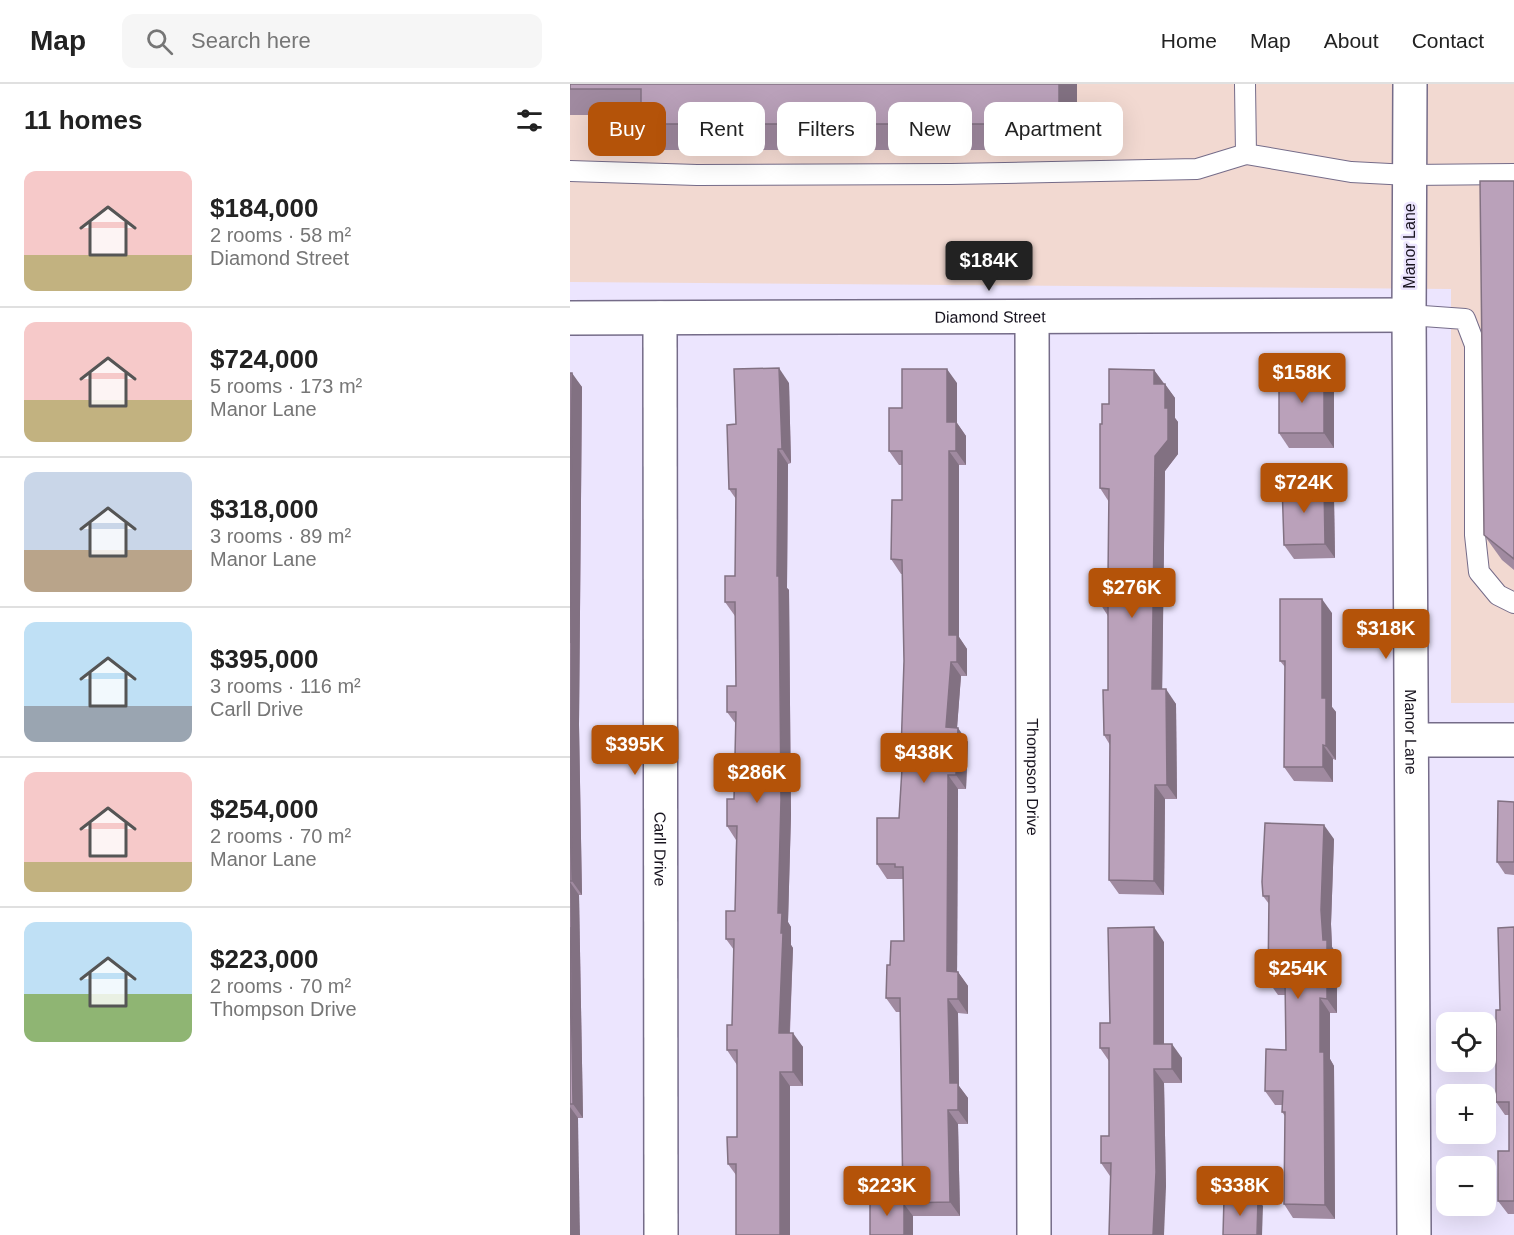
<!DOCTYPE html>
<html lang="en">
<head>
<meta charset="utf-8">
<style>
  :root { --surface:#fff; --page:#f6f6f6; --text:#222; --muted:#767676; --line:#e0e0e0; --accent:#b45309 }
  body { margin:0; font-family:Helvetica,sans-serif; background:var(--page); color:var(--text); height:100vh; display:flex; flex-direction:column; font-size:22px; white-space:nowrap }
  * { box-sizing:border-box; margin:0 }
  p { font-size:20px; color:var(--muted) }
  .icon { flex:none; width:33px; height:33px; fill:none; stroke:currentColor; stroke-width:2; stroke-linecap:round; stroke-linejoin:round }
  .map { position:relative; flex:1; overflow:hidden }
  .details { display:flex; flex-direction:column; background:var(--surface); width:570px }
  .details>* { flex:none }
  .hud { position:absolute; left:18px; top:18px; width:570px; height:54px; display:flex; gap:12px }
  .controls { position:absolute; left:866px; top:928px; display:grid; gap:12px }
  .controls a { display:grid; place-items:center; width:60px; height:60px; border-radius:12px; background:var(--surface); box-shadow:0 6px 24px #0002; font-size:30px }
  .price { position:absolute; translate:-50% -51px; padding:0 14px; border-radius:6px; background:var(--accent); color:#fff; font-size:20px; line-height:39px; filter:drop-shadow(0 2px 3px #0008) }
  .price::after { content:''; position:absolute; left:50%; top:36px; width:18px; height:14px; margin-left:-9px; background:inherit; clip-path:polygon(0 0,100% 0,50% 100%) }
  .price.on { background:#222; color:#fff }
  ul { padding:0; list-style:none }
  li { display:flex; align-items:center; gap:18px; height:150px; padding:0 24px }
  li+li { border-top:2px solid var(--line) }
  li span { display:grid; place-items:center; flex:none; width:168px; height:120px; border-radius:12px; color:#555 }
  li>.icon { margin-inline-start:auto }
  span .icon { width:72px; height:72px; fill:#fffc; stroke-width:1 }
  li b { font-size:26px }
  h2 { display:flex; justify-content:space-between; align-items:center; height:72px; padding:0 24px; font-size:26px }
  .chip { padding:0 21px; border-radius:12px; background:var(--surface); box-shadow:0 6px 24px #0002; font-size:21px; line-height:54px }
  .chip.on { background:var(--accent); color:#fff }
  header { display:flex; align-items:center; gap:36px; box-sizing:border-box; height:84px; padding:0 30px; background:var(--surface); border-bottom:2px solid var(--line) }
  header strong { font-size:28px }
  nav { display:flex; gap:33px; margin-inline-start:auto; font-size:21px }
  .search { width:420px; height:54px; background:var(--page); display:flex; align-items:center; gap:15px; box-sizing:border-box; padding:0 21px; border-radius:12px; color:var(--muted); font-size:22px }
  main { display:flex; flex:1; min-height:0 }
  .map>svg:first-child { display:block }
  .commercial { fill:#f2d9d1 }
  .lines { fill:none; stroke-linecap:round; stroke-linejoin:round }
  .lane-casing { stroke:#756c89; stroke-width:22 }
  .street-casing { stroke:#756c89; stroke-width:36 }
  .secondary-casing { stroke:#756c89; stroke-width:36 }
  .lane { stroke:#fff; stroke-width:20 }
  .street { stroke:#fff; stroke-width:33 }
  .secondary { stroke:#fff; stroke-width:33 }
  .wall { fill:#a08aa0 }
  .shaded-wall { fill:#827182 }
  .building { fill:#baa1ba; stroke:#827182; stroke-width:1.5 }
  .labels { text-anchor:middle; stroke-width:5; stroke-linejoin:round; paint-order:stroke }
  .street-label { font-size:16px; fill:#191520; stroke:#ece5fe }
</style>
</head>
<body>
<header>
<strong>Map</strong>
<div class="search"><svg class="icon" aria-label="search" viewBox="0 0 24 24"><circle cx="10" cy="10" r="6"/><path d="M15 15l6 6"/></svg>Search here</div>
<nav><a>Home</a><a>Map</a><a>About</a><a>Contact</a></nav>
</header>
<main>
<section class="details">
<h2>11 homes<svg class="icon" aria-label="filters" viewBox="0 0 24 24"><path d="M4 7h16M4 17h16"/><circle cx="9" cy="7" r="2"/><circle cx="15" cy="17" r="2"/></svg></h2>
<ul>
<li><span style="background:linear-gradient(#f6c9c9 70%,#c2b280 0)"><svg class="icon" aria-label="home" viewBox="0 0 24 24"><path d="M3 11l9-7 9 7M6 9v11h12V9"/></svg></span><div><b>$184,000</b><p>2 rooms · 58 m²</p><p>Diamond Street</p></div></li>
<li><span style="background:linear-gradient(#f6c9c9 65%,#c2b280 0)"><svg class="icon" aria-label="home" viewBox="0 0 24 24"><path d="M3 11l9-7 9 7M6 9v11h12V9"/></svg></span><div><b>$724,000</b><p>5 rooms · 173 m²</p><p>Manor Lane</p></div></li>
<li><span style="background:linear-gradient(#c9d6e8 65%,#b9a48a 0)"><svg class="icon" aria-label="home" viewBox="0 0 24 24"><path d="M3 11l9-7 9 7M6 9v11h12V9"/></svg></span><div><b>$318,000</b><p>3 rooms · 89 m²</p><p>Manor Lane</p></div></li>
<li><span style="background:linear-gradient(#bfe0f5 70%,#9aa5b1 0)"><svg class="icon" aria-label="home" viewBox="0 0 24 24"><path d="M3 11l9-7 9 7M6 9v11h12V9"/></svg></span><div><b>$395,000</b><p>3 rooms · 116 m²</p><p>Carll Drive</p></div></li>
<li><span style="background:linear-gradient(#f6c9c9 75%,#c2b280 0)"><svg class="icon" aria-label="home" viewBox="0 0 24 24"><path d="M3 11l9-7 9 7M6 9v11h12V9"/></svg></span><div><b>$254,000</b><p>2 rooms · 70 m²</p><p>Manor Lane</p></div></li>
<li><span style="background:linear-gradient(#bfe0f5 60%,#8fb573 0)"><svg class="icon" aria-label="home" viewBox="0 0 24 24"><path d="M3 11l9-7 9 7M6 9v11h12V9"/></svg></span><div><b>$223,000</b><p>2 rooms · 70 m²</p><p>Thompson Drive</p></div></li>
</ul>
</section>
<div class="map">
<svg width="944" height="1151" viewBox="0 0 944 1151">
  <rect width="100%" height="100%" fill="#ece5fe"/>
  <path class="commercial" d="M0,0H944V619H881V205L0,198Z"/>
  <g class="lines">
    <defs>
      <g id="lane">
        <path d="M675,0L676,70L781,88L839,91L944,90"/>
        <path d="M0,87L127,91L381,90L627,85L676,70"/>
        <path d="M839,231L895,235L905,261V451L909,488L928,511L944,519"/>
      </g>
      <g id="street">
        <path id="s1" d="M0,234L839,231"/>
        <path id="s2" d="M90,234L91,1151"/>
        <path id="s3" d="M462,234L464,1151"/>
        <path d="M842,656H944"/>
      </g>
      <g id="secondary">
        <path id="s4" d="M840,0L839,231L844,1151"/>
      </g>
    </defs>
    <use href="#lane" class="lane-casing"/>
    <use href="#street" class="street-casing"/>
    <use href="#secondary" class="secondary-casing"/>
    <use href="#lane" class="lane"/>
    <use href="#street" class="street"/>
    <use href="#secondary" class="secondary"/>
  </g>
  <g class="wall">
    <path d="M0,0H507V66H90L71,40V31H0Z"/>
    <path d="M944,97V486L932,476L914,451Z"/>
    <path d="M584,286L605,314V334L608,338V370L595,387L592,605L606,620L607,715H595L594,811L549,810L539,796L540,661L534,651L538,606V532L529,518L538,491L539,418L530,404L539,320Z"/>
    <path d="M0,289L12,303L9,641L12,811H9L13,1034H8L0,1151Z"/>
    <path d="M219,299L221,379L218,380L217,504L219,506L221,731L218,838L221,843V861L223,864L220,949L233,963V1002H220V1151H166V1091L158,1080L167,1053V981L157,966L162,941L164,866L156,855L165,827L166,756L157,742L164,715L166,640L157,628L166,602L165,532L155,518L165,492L166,415L159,405L166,340Z"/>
    <path d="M387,299V339L396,352V381H389V553L397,565V592H391L387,644L398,658L396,705H388L387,888H388L398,902V930L388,929L389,1002L398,1014V1040H388L390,1132H343V1151H300L333,1115L330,928H326L316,914L320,881L334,857L333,795H317L307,780L329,734L333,671L331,668L334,577L333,490H331L321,475L332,416V381H329L319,367L332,324Z"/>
    <path d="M764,304V364H719L709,349Z"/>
    <path d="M754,399L764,414L765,474L724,475L714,461Z"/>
    <path d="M762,529V623L766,628V676L763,675V698L724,697L714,683L715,583L710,577Z"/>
    <path d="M944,718V791L935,790L927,778Z"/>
    <path d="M764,755L761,840L762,863L767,870V929H760V975L764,982L765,1135L723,1134L714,1120L715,1032L712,1028V1021H705L695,1007L716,966L715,911H708L698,897L699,820L693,812Z"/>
    <path d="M944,843V1130H938L928,1117L939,1067V1031H935L926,1018L930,926Z"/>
    <path d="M594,858V960L612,974V999H594L596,1103L540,1092L531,1079L539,1052V977L530,964L540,939Z"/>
  </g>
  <g class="shaded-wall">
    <path d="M489,0H507V66L489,40Z"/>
    <path d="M209,284L219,299L221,379L212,365Z"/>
    <path d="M377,285L387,299V339L396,352V381L386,367L377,338Z"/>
    <path d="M584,286L594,300H584Z"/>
    <path d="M2,289L12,303L9,641L12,811L2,797L0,661Z"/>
    <path d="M754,290L764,304V364L754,349Z"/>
    <path d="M595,300L605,314V334L608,338V370L595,387L592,620L582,605L585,372L595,324Z"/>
    <path d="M208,365L218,380L217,504L219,506L221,731L218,838L221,843V861L223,864L219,963L209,949L211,849L208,829L207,492Z"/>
    <path d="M379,367L389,381V553L397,565V592L387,578L379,551Z"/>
    <path d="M754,399L764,414L765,474L755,460Z"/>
    <path d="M752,515L762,529V623L766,628V676L756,662L752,614Z"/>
    <path d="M381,578L391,592L386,657L376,643Z"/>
    <path d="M596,605L606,620L607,715L597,701Z"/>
    <path d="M388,644L398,658L396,705L386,691Z"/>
    <path d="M753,661L763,675V698L753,683Z"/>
    <path d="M378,691L388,705L387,902L377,887Z"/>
    <path d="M585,701L595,715L594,811L584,797Z"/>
    <path d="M754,741L764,755L761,840L762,863L767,870V929L757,915L753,856L751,826Z"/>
    <path d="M0,798L9,811L13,1034L3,1020Z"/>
    <path d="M584,843L594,858V974L584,960Z"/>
    <path d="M388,888L398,902V930L388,915Z"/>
    <path d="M750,914L760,929V975L764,982L765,1135L755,1121L750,968Z"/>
    <path d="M378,915L388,929L389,1002L398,1014V1040L388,1026L380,999Z"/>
    <path d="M223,949L233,963V1002L223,988Z"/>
    <path d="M602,960L612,974V999L602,985Z"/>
    <path d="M584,985L594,999L596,1103L594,1151H583Z"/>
    <path d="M210,988L220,1002V1151H210Z"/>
    <path d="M0,1023L8,1034L10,1151H0Z"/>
    <path d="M378,1026L388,1040L390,1132L380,1118Z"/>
    <path d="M688,1115L693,1122L692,1151H687Z"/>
    <path d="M334,1120L343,1132V1151H334Z"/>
  </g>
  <g class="building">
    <path d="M0,0H489V40H71V5H0Z"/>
    <path d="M910,97H944V475L914,451Z"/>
    <path d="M209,284L212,365H208L207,492H209L211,716L208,829H212L211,849H213L209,949H223V988H210V1151H166V1080H158L157,1053H167V966H157V941H162L164,855H156V827H165L167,742H157V715H164L166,628H157V602H166L165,518H155V492H165L166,405H159L157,341L166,340L164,285Z"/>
    <path d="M332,285H377V338H386V367H379V551H387V578H381L376,643L388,644L386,691H378L377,887L388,888V915H378L380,999H388V1026H378L380,1118L333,1119L330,914H316L317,881H320L321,857H334L333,783H325V780H307V734H329L333,668H331L334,577L332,476L321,475L322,416H332V367H319V324H332Z"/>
    <path d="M539,285L584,286V300H595V324H598V356L585,372L582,605H596L597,701H585L584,797L539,796L540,651H534L533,606H538V518H529V491H538L539,405L530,404V340H532V320H539Z"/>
    <path d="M0,289H2L0,559Z"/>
    <rect x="709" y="290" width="45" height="59"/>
    <path d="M754,399L755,460L714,461L712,400Z"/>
    <path d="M710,515H752V614H756V662L753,661V683H714L715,577H710Z"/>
    <path d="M0,661L2,797H0Z"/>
    <path d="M928,717L944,718V778H927Z"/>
    <path d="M695,739L754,741L751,826L753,856H757V915L750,914V968H754L755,1121L714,1120L715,1028H712L713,1007H695L696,965L716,966L715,897H698L699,812H693L692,798Z"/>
    <path d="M0,843L3,1020H0Z"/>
    <path d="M584,843V960H602V985H584L586,1088L583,1151H539L541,1079H531V1052H539V964H530V939H540L538,844Z"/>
    <path d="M944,843V1117H928V1067H939V1018H926V926H930L928,844Z"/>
    <path d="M654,1114L688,1115L687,1151H653Z"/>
    <path d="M300,1115H333L334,1120V1151H300Z"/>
  </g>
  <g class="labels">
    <g class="street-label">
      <text transform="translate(839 162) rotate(-90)" y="6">Manor Lane</text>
      <text dy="6" stroke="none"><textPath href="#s1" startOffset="420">Diamond Street</textPath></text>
      <text dy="6" stroke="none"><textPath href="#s4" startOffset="648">Manor Lane</textPath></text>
      <text dy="6" stroke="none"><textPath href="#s3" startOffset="459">Thompson Drive</textPath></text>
      <text dy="6" stroke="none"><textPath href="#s2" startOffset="531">Carll Drive</textPath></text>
    </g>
  </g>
</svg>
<div class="controls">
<a><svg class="icon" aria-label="locate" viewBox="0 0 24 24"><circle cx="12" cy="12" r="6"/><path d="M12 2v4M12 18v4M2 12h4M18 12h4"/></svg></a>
<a>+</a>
<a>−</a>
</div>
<b class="price on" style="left:419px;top:208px">$184K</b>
<b class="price" style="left:732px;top:320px">$158K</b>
<b class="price" style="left:734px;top:430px">$724K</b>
<b class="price" style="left:562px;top:535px">$276K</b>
<b class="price" style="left:816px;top:576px">$318K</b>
<b class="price" style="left:65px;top:692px">$395K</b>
<b class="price" style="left:354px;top:700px">$438K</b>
<b class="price" style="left:187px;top:720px">$286K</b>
<b class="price" style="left:728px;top:916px">$254K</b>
<b class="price" style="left:317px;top:1133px">$223K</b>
<b class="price" style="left:670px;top:1133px">$338K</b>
<div class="hud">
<a class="chip on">Buy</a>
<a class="chip">Rent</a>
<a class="chip">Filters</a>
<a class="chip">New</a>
<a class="chip">Apartment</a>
</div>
</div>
</main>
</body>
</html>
